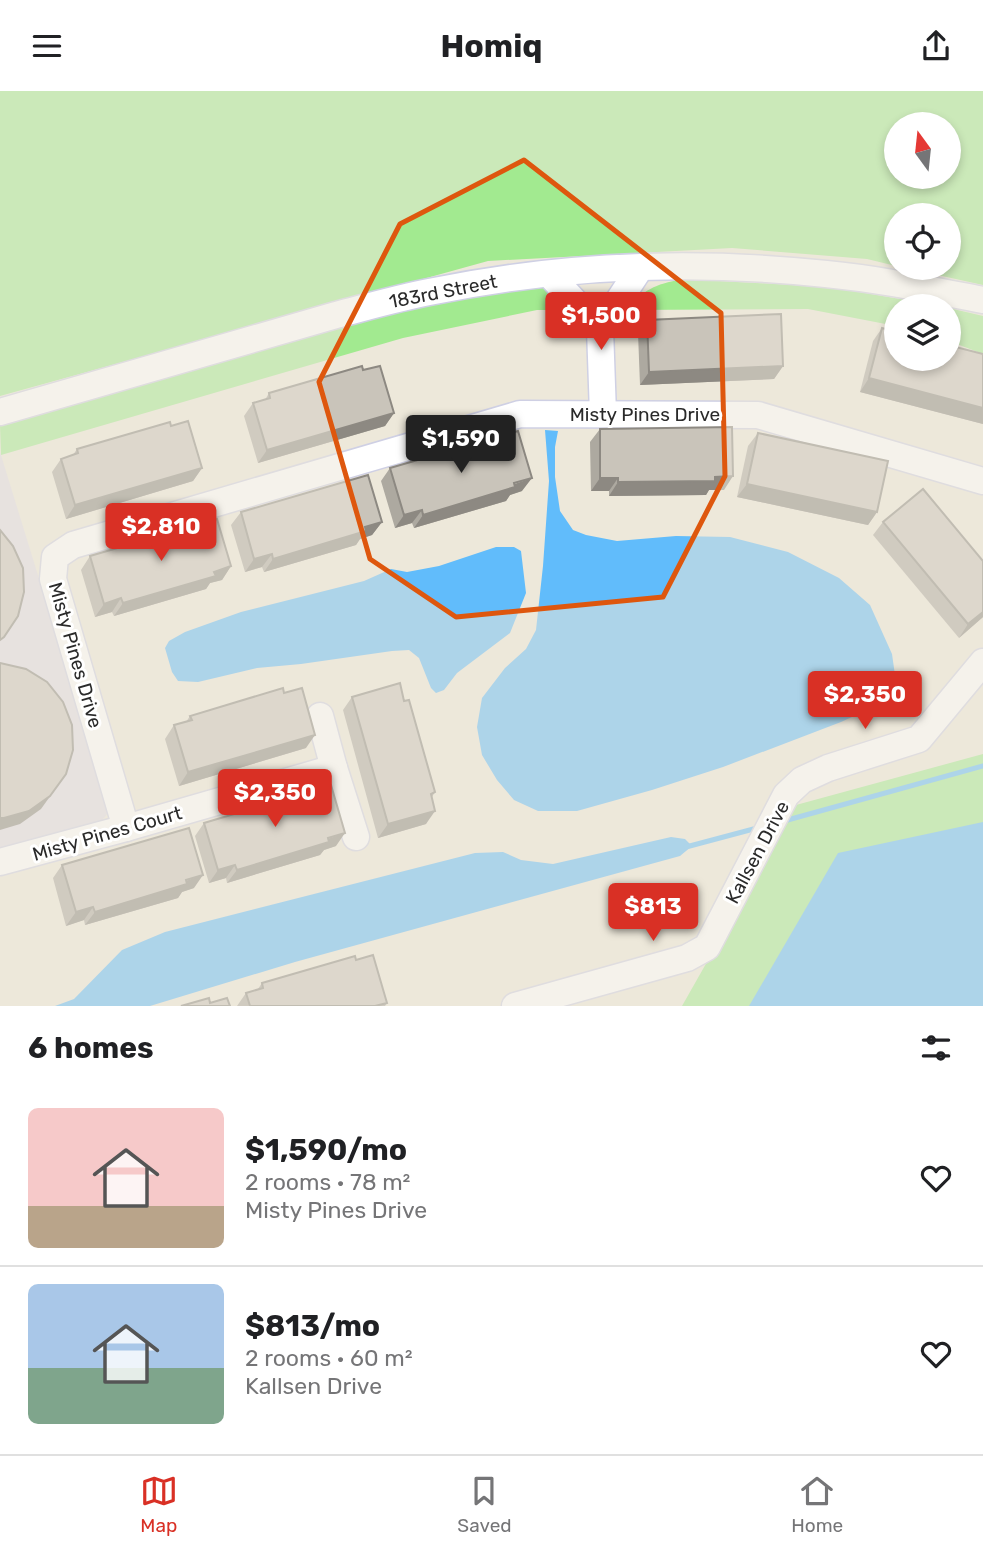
<!DOCTYPE html>
<html lang="en">
<head>
<meta charset="utf-8">
<style>
  :root { --surface:#fff; --page:#f6f6f6; --text:#202124; --muted:#757577; --line:#e0e0e0; --accent:#d93025 }
  body { margin:0; font-family:Rubik,sans-serif; background:var(--page); color:var(--text); height:100vh; display:flex; flex-direction:column; font-size:26px; white-space:nowrap }
  * { box-sizing:border-box; margin:0 }
  p { font-size:23px; color:var(--muted) }
  .icon { flex:none; width:38px; height:38px; fill:none; stroke:currentColor; stroke-width:2; stroke-linecap:round; stroke-linejoin:round }
  .map { position:relative; height:915px; overflow:hidden }
  .sheet { display:flex; flex-direction:column; background:var(--surface); flex:1 }
  .sheet>* { flex:none }
  .needle { width:46px; rotate:345deg }
  .controls { position:absolute; left:884px; top:21px; display:grid; gap:14px }
  .controls a { display:grid; place-items:center; width:77px; height:77px; border-radius:50%; background:var(--surface); box-shadow:0 4px 10px #0003; font-size:35px }
  .price { position:absolute; translate:-50% -60px; padding:0 16px; border-radius:7px; background:var(--accent); color:#fff; font-size:23px; line-height:46px; filter:drop-shadow(0 2px 4px #0008) }
  .price::after { content:''; position:absolute; left:50%; top:42px; width:21px; height:16px; margin-left:-10px; background:inherit; clip-path:polygon(0 0,100% 0,50% 100%) }
  .price.selected { background:#222; color:#fff }
  ul { padding:0; list-style:none }
  li { display:flex; align-items:center; gap:21px; height:175px; padding:0 28px }
  li+li { border-top:2px solid var(--line) }
  li span { display:grid; place-items:center; flex:none; width:196px; height:140px; border-radius:10px; color:#555 }
  li>.icon { margin-inline-start:auto }
  span .icon { width:84px; height:84px; fill:#fffc; stroke-width:1 }
  li b { font-size:30px }
  h2 { display:flex; justify-content:space-between; align-items:center; height:84px; padding:0 28px; font-size:30px }
  header { display:flex; justify-content:space-between; align-items:center; height:91px; padding:0 28px; background:var(--surface); font-size:32px; font-weight:700 }
  .tabs { display:flex; justify-content:space-around; align-items:center; height:98px; border-top:2px solid var(--line); background:var(--surface); font-size:19px; color:var(--muted) }
  .tabs a { display:grid; justify-items:center; gap:4px }
  .tabs .selected { color:var(--accent) }
  .map>svg:first-child { display:block }
  .industrial { fill:#dfdbe5 }
  .green { fill:#a2ea90; fill-rule:evenodd }
  .water { fill:#61bcfb }
  .lines { fill:none; stroke-linecap:round; stroke-linejoin:round }
  .stream { stroke:#61bcfb; stroke-width:5 }
  .minor-casing { stroke:#cfd0e4; stroke-width:29 }
  .minor { stroke:#fff; stroke-width:26 }
  .wall { fill:#ada9a0 }
  .shaded-wall { fill:#8d8982 }
  .building { fill:#c9c4ba; stroke:#8d8982; stroke-width:2 }
  .marked { fill:none; stroke:#de570e; stroke-width:5; stroke-linejoin:round }
  .labels { text-anchor:middle; stroke-width:6; stroke-linejoin:round; paint-order:stroke }
  .street-label { font-size:19px; fill:#2a2a2a; stroke:#fff }
</style>
</head>
<body>
<header><svg class="icon" aria-label="menu" viewBox="0 0 24 24"><path d="M4 6h16M4 12h16M4 18h16"/></svg>Homiq<svg class="icon" aria-label="share" viewBox="0 0 24 24"><path d="M12 15V3M7 8l5-5 5 5M5 13v7h14v-7"/></svg></header>
<div class="map">
<svg width="983" height="915" viewBox="0 0 983 915">
  <rect width="100%" height="100%" fill="#ede8da"/>
  <path class="industrial" d="M0,361L104,699L109,721L98,734L0,762Z"/>
  <g class="green">
    <path d="M0,0H983V194L906,177H948V124H896V175L867,168L732,157L488,170L0,305ZM896,33H948V86H896Z"/>
    <path d="M683,188L830,196L941,215H896V235L808,218L624,219C647,198 652,194 683,188Z"/>
    <path d="M520,196L550,197L571,219H537L403,247L1,364L0,334L279,252L392,221Z"/>
    <path d="M949,217L983,225V263L949,250Z"/>
    <path d="M983,663V915H682L796,714Z"/>
  </g>
  <g class="water">
    <path d="M545,339L558,340L555,356V386L560,420L573,439L586,444L617,450L676,445L730,446L788,461L839,487L870,514L892,563L895,584L890,604L876,615L841,631L723,676L652,699L577,720H538L514,709L497,689L482,664L477,636L482,607L505,577L526,558L536,539L543,475L549,390Z"/>
    <path d="M496,456H514L521,460L526,502L510,542L457,582L444,599L436,602L431,597L419,567L409,559L392,560L301,573L257,577L198,591L178,590L172,581L165,557L169,550L185,541L241,521L364,490L391,478L407,481L439,475Z"/>
    <path d="M983,731V915H749L838,762Z"/>
    <path d="M671,746L685,748L692,755L680,765L295,871L150,915H55L74,908L122,859L165,841L475,762L503,761L521,769L553,773Z"/>
  </g>
  <g class="lines">
    <g class="stream">
      <path d="M784,730L983,675"/>
      <path d="M686,756L761,736"/>
    </g>
    <defs>
      <g id="minor">
        <path d="M549,183L600,238L640,177"/>
        <path d="M600,238L603,323"/>
        <path d="M0,321L336,224C367,216 398,207 429,201C559,174 694,169 826,183C879,188 931,199 983,209"/>
        <path d="M320,625L334,677"/>
        <path d="M126,737L53,488L55,466L73,454L520,323L758,324L983,390"/>
        <path d="M0,771L126,737L334,677L356,746"/>
        <path d="M515,915L687,867L707,856L786,704L802,689L828,677L919,648L983,571"/>
      </g>
    </defs>
    <use href="#minor" class="minor-casing"/>
    <use href="#minor" class="minor"/>
  </g>
  <g class="wall">
    <path d="M647,229L783,275L774,288L640,294L638,242Z"/>
    <path d="M882,237L983,263V333L860,301L873,250Z"/>
    <path d="M363,279L394,322L385,335L258,372L244,325L253,312L265,309L269,302Z"/>
    <path d="M171,335L202,377L193,390L66,428L52,381L61,368L73,364L77,358Z"/>
    <path d="M600,338L724,399H709L706,404L609,405V400H591L590,351Z"/>
    <path d="M758,342L877,421L868,434L737,406L748,355Z"/>
    <path d="M390,377L522,400L510,404L506,410L414,437L412,432L395,437L381,390Z"/>
    <path d="M241,421L382,431L372,444L360,448L356,454L264,481L262,476L245,481L231,434Z"/>
    <path d="M883,431L983,526L959,547L873,444Z"/>
    <path d="M90,465L231,475L222,489L210,492L206,498L114,525L112,521L95,526L81,479Z"/>
    <path d="M352,606L404,610L435,701L432,706L426,733L378,747L343,619Z"/>
    <path d="M190,625L306,657L179,695L165,648L174,634L186,631Z"/>
    <path d="M204,732L336,755L324,759L320,764L227,792L226,787L209,792L195,745Z"/>
    <path d="M62,774L194,797L182,801L178,807L85,834L84,829L66,835L53,787Z"/>
    <path d="M356,869L387,912L385,915H237L246,902L258,898L262,892Z"/>
  </g>
  <g class="shaded-wall">
    <path d="M783,275L774,288L640,294L649,281Z"/>
    <path d="M869,287L983,317V333L860,301Z"/>
    <path d="M394,322L385,335L258,372L267,359Z"/>
    <path d="M202,377L193,390L66,428L75,414Z"/>
    <path d="M733,385L724,399H709L706,404L609,405L618,391Z"/>
    <path d="M532,387L522,400L510,404L506,410L414,437L423,424Z"/>
    <path d="M600,387H618L609,400H591Z"/>
    <path d="M747,393L877,421L868,434L737,406Z"/>
    <path d="M422,419L412,432L395,437L404,424Z"/>
    <path d="M382,431L372,444L360,448L356,454L264,481L273,468Z"/>
    <path d="M272,463L262,476L245,481L254,468Z"/>
    <path d="M231,475L222,489L210,492L206,498L114,525L123,512Z"/>
    <path d="M121,507L112,521L95,526L104,513Z"/>
    <path d="M983,521V526L959,547L968,533Z"/>
    <path d="M315,644L306,657L179,695L188,681Z"/>
    <path d="M66,683L41,718L20,733L0,739V727Z"/>
    <path d="M435,720L426,733L378,747L388,733Z"/>
    <path d="M345,742L336,755L324,759L320,764L227,792L237,779Z"/>
    <path d="M235,774L226,787L209,792L218,779Z"/>
    <path d="M203,784L194,797L182,801L178,807L85,834L95,821Z"/>
    <path d="M93,816L84,829L66,835L76,821Z"/>
  </g>
  <g class="building">
    <path d="M781,223L783,275L649,281L647,229Z"/>
    <path d="M882,237L896,241V268H948V254L983,263V317L869,287Z"/>
    <path d="M362,275L363,279L380,275L394,322L267,359L253,312L270,307L269,302Z"/>
    <path d="M188,330L202,377L75,414L61,368L78,362L77,358L170,331L171,335Z"/>
    <path d="M732,336L733,385L715,386V390L618,391V387H600V338Z"/>
    <path d="M518,340L532,387L514,392L515,396L423,424L422,419L404,424L390,377Z"/>
    <path d="M758,342L888,370L877,421L747,393Z"/>
    <path d="M368,384L382,431L365,436L366,440L273,468L272,463L254,468L241,421Z"/>
    <path d="M923,398L983,470V521L968,533L883,431Z"/>
    <path d="M217,428L231,475L214,481L216,485L123,512L121,507L104,513L90,465Z"/>
    <path d="M0,439L13,455L23,477L24,501L18,525L4,546L0,549Z"/>
    <path d="M0,572L26,578L47,591L63,611L72,634L73,659L66,683L50,705L29,720L4,727H0Z"/>
    <path d="M400,592L404,610L409,609L435,701L431,703L435,720L388,733L352,606Z"/>
    <path d="M283,597L284,602L302,597L315,644L188,681L174,634L192,629L190,625Z"/>
    <path d="M331,694L345,742L328,747L329,751L237,779L235,774L218,779L204,732Z"/>
    <path d="M189,737L203,784L186,789L187,793L95,821L93,816L76,821L62,774Z"/>
    <path d="M373,864L387,912L375,915H250L246,902L263,897L262,892L355,865L356,869Z"/>
    <path d="M209,907L210,912L227,907L230,915H181Z"/>
  </g>
  <path d="M0 0H983V915H0ZM524,69L721,222L725,385L663,506L456,526L370,468L319,291L400,133Z" fill="#ede8da" fill-opacity=".55" fill-rule="evenodd"/>
  <path class="marked" d="M524,69L721,222L725,385L663,506L456,526L370,468L319,291L400,133Z"/>
  <g class="labels">
    <g class="street-label">
      <text transform="translate(443 200) rotate(-11)" y="7">183rd Street</text>
      <text x="645" y="330">Misty Pines Drive</text>
      <text transform="translate(76 564) rotate(74)" y="7">Misty Pines Drive</text>
      <text transform="translate(107 742) rotate(-16)" y="7">Misty Pines Court</text>
      <text transform="translate(757 761) rotate(-62)" y="7">Kallsen Drive</text>
    </g>
  </g>
</svg>
<div class="controls">
<a><svg class="needle" viewBox="-14 -14 28 28"><path d="M0-13l5 13h-10z" fill="#e53935"/><path d="M0 13l5-13h-10z" fill="#757577"/></svg></a>
<a><svg class="icon" aria-label="locate" viewBox="0 0 24 24"><circle cx="12" cy="12" r="6"/><path d="M12 2v4M12 18v4M2 12h4M18 12h4"/></svg></a>
<a><svg class="icon" aria-label="layers" viewBox="0 0 24 24"><path d="M12 4l9 5-9 5-9-5zM3 14l9 5 9-5"/></svg></a>
</div>
<b class="price" style="left:601px;top:261px">$1,500</b>
<b class="price selected" style="left:461px;top:384px">$1,590</b>
<b class="price" style="left:161px;top:472px">$2,810</b>
<b class="price" style="left:865px;top:640px">$2,350</b>
<b class="price" style="left:275px;top:738px">$2,350</b>
<b class="price" style="left:653px;top:852px">$813</b>
</div>
<section class="sheet">
<h2>6 homes<svg class="icon" aria-label="filters" viewBox="0 0 24 24"><path d="M4 7h16M4 17h16"/><circle cx="9" cy="7" r="2"/><circle cx="15" cy="17" r="2"/></svg></h2>
<ul>
<li><span style="background:linear-gradient(#f6c9c9 70%,#b9a48a 0)"><svg class="icon" aria-label="home" viewBox="0 0 24 24"><path d="M3 11l9-7 9 7M6 9v11h12V9"/></svg></span><div><b>$1,590/mo</b><p>2 rooms · 78 m²</p><p>Misty Pines Drive</p></div><svg class="icon" aria-label="heart" viewBox="0 0 24 24"><path d="M12 20l-8-8c-3-5 5-10 8-4 3-6 11-1 8 4z"/></svg></li>
<li><span style="background:linear-gradient(#a9c7e8 60%,#7fa58c 0)"><svg class="icon" aria-label="home" viewBox="0 0 24 24"><path d="M3 11l9-7 9 7M6 9v11h12V9"/></svg></span><div><b>$813/mo</b><p>2 rooms · 60 m²</p><p>Kallsen Drive</p></div><svg class="icon" aria-label="heart" viewBox="0 0 24 24"><path d="M12 20l-8-8c-3-5 5-10 8-4 3-6 11-1 8 4z"/></svg></li>
</ul>
</section>
<nav class="tabs">
<a class="selected"><svg class="icon" aria-label="map" viewBox="0 0 24 24"><path d="M3 6l6-2 6 2 6-2v14l-6 2-6-2-6 2zM9 4v14M15 6v14"/></svg>Map</a>
<a><svg class="icon" aria-label="saved" viewBox="0 0 24 24"><path d="M7 4h10v16l-5-4-5 4z"/></svg>Saved</a>
<a><svg class="icon" aria-label="home" viewBox="0 0 24 24"><path d="M3 11l9-7 9 7M6 9v11h12V9"/></svg>Home</a>
</nav>
</body>
</html>
